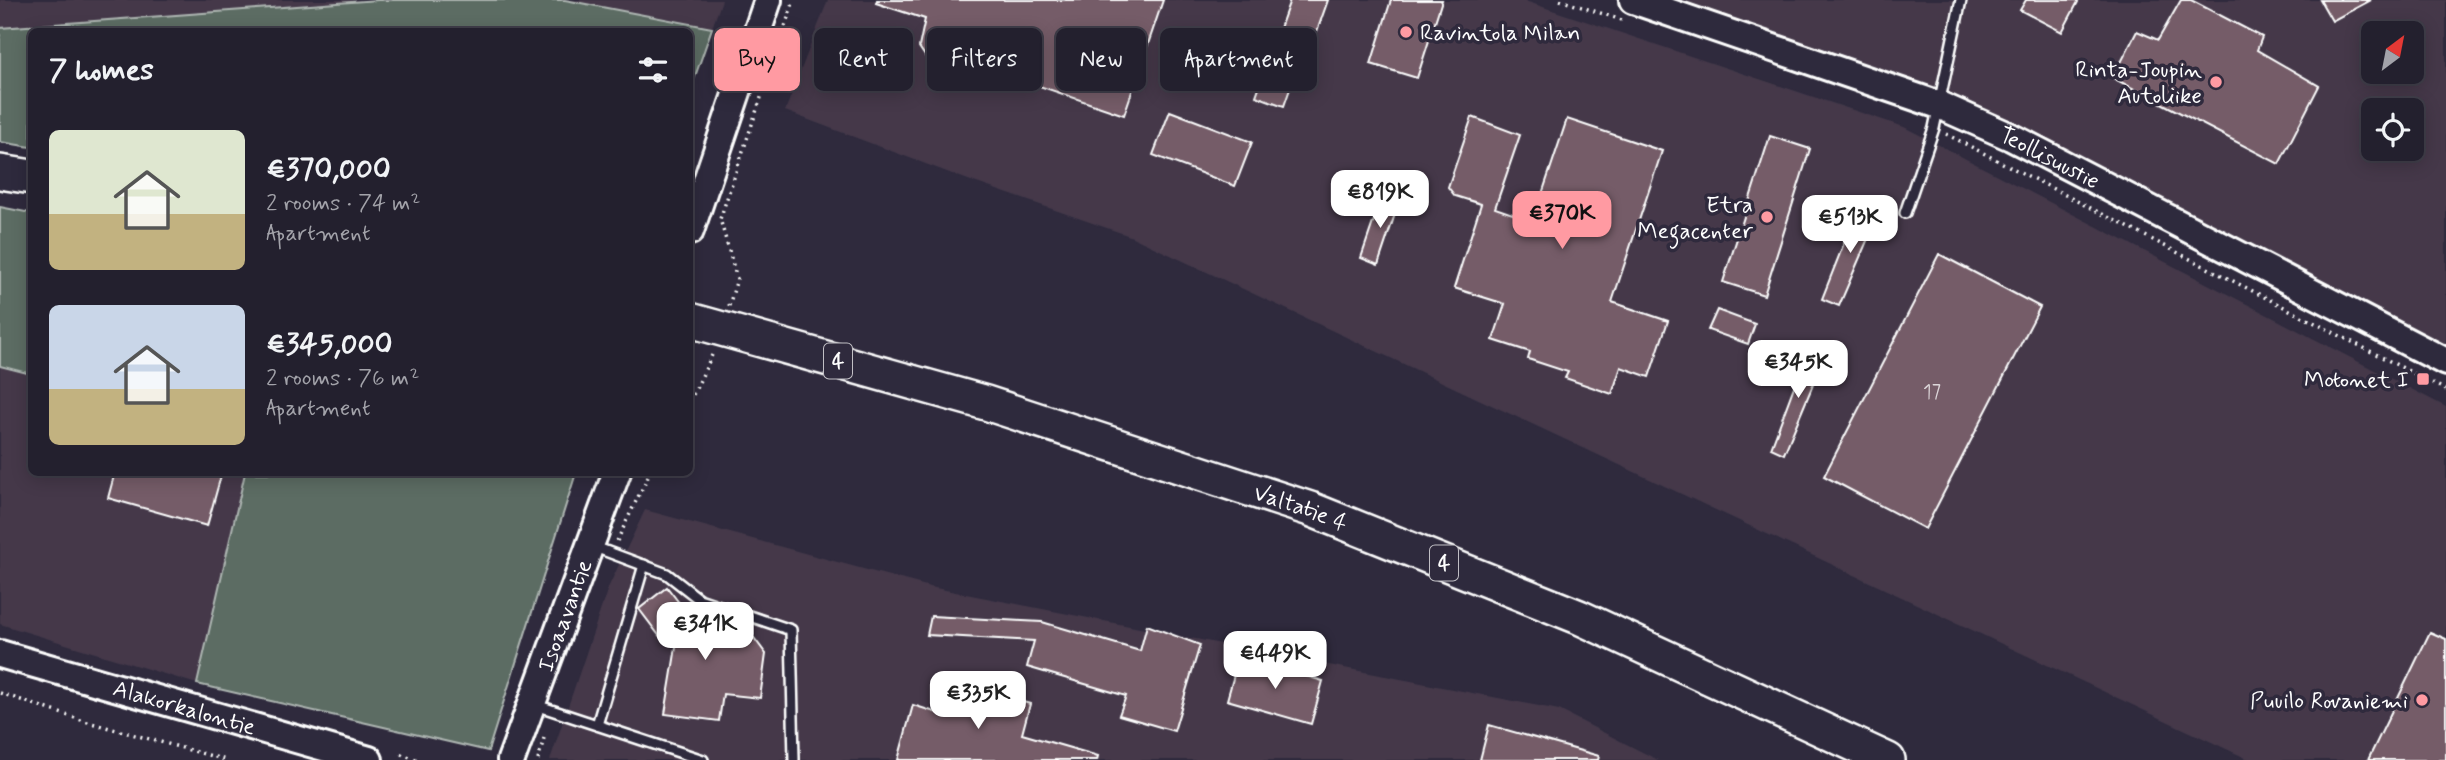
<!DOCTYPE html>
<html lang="en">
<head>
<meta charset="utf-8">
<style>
  :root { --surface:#23202e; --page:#2b2836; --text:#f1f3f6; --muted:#a3a3aa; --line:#403e4a; --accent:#ff9aa2 }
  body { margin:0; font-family:Mynerve,sans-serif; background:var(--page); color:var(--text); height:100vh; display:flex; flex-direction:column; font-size:26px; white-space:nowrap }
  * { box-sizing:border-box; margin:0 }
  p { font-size:23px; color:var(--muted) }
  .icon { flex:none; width:38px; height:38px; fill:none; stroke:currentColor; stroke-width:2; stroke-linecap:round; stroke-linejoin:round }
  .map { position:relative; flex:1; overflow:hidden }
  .side { position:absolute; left:28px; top:28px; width:665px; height:448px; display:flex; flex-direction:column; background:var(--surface); border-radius:10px; box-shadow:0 4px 18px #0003,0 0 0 2px var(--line) }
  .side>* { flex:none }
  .top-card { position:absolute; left:714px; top:28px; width:665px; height:63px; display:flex; gap:14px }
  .needle { width:46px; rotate:32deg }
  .controls { position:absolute; left:2361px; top:21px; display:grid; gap:14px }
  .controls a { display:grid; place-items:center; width:63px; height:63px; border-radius:10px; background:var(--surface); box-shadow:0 4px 18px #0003,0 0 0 2px var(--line); font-size:35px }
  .price { position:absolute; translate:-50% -60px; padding:0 16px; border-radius:14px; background:#fff; color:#222; font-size:23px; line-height:46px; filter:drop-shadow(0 2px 4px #0008) }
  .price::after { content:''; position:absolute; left:50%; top:42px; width:21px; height:16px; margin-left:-10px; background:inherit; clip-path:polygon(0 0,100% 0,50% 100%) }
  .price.active { background:var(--accent); color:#111 }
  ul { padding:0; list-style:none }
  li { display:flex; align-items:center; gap:21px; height:175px; padding:0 21px }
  li span { display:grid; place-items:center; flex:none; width:196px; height:140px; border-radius:10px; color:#555 }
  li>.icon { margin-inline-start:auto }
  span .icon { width:84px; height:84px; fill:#fffc; stroke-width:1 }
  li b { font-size:30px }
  h2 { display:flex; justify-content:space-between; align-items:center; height:84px; padding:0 21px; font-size:30px }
  .tag { padding:0 24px; border-radius:10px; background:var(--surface); box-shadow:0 4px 18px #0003,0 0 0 2px var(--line); font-size:24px; line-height:63px }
  .tag.active { background:var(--accent); color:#111 }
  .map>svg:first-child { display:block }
  .built { fill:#44394a; fill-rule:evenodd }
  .green { fill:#5c6c64; stroke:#aeb6b2; stroke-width:2 }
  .building { fill:#745c67; stroke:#fff; stroke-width:2 }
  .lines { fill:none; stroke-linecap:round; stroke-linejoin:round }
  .lane-casing { stroke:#fff; stroke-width:14 }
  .secondary-casing { stroke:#fff; stroke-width:32 }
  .highway-casing { stroke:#fff; stroke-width:38 }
  .path { stroke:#fff; stroke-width:3.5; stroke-dasharray:2 5; stroke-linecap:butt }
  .lane { stroke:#2f2a3d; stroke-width:9 }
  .secondary { stroke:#2f2a3d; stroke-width:26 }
  .highway { stroke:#2f2a3d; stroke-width:33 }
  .poi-dot { fill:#ff9aa2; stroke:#2f2a3d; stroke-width:2.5 }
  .labels { text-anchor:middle; stroke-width:7; stroke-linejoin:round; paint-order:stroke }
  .number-label { font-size:19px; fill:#dcd6d9 }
  .shield { fill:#2f2a3d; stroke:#c1bfc5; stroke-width:2 }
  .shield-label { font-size:21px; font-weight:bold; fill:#fff }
  .poi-label { font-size:23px; fill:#fff; stroke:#2f2a3d; text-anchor:end }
  .street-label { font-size:23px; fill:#fff; stroke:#2f2a3d }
</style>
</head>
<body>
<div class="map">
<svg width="2446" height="760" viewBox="0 0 2446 760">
  <rect width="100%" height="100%" fill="#2f2a3d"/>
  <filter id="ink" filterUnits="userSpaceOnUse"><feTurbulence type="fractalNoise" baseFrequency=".0143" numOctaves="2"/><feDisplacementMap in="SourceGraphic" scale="14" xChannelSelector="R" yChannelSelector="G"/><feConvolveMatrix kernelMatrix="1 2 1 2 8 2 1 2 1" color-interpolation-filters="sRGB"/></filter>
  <g filter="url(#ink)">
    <g class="built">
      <path d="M0,0H378L0,28Z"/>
      <path d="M565,0H722L712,28Z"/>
      <path d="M828,0H1522L1904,127L2446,407V760H2250L1130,236L971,181L785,111Z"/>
      <path d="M1678,0H2446V349L2051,141ZM2373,33H2412V72H2373ZM2373,110H2412V149H2373Z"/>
      <path d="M0,366L31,374L32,472L245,473L197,684L0,624Z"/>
      <path d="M645,510L930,587L1559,710L1658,760H550L608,588Z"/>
    </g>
    <g class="green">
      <path d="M378,0H565L712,28L690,91V32H32L31,147L0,142V28Z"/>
      <path d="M0,207L31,213V374L0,366Z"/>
      <path d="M245,473H576L488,751L197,684Z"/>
    </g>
    <g class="building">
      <path d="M877,0H1163L1124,115L975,64L958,75L933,68L919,47L925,19L876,3Z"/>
      <path d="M1290,0H1328L1310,51L1304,49L1284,106L1256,96Z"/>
      <path d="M1391,0H1442L1417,78L1371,64Z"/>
      <path d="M2026,0H2079L2062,32L2020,10Z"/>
      <path d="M2181,0H2191L2262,37L2257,50L2319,86L2279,164L2113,78L2137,31L2158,40Z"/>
      <path d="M2320,0H2371L2332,21Z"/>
      <path d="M1170,111L1252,142L1235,186L1153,155Z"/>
      <path d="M1472,117L1520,135L1495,208L1533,221L1567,119L1662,151L1612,302L1668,321L1649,377L1621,367L1612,394L1565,378L1568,372L1528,359L1530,352L1493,340L1505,304L1454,288L1481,204L1455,196L1448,187Z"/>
      <path d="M1770,136L1810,149L1764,295L1723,282Z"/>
      <path d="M1382,196L1399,202L1378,265L1361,258Z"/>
      <path d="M1859,205L1879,213L1839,306L1822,299Z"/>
      <path d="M1939,254L2040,307L1925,529L1824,476Z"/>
      <path d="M1717,310L1755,324L1748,344L1708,330Z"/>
      <path d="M1808,349L1825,356L1784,454L1771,448Z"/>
      <path d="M115,472H222L207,526L108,498Z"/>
      <path d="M667,587L700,630L754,638L766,654L760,698L723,694L719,721L665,714L680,623L661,638L639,609Z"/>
      <path d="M931,616L1042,622L1140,651L1147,625L1200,645L1174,731L1119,715L1126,696L1027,667L1034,641L927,635Z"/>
      <path d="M2430,632L2446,639V760H2368Z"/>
      <path d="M1239,657L1323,681L1311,724L1227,700Z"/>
      <path d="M948,680L1030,704L1022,734L1098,756L1097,760H898L913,705L938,713Z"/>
      <path d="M1489,725L1599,756L1598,760H1480Z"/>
    </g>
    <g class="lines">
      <defs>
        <g id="lane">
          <path d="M1905,213L1934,128L1961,0"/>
          <path d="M592,546L667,574L699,599L791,630L794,760"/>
          <path d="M536,705L703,760"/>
          <path d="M597,725L644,565"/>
        </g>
        <g id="secondary">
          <path id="s1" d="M1633,0L1939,105L2011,137L2446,362"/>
          <path d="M690,231L768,0"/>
          <path id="s2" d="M0,654L369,760"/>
          <path id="s3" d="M511,760L617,472"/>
        </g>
        <g id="highway">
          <path d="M0,172L32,177"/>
          <path id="s4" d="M690,320L986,403L1310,509L1579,617L1888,760"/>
        </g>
      </defs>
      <use href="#lane" class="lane-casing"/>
      <use href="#secondary" class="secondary-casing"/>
      <use href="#highway" class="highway-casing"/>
      <g class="path">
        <path d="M1560,0L1625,21"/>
        <path d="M1946,134L2446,390"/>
        <path d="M729,306L737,279L720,219L794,0"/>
        <path d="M690,401L713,353"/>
        <path d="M617,541L650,472"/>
        <path d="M0,693L84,721L226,760"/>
        <path d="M401,754L419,760"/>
        <path d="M538,760L544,738"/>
      </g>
      <use href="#lane" class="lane"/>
      <use href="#secondary" class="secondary"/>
      <use href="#highway" class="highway"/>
    </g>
  </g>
  <g class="poi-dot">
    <circle cx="1406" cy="32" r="7"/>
    <circle cx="2216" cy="82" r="7"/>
    <circle cx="1767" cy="217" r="7"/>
    <rect x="2416" y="372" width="14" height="14" rx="3.5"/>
    <circle cx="2422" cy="700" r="7"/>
  </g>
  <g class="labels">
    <g class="number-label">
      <text x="1932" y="398">17</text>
    </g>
    <g class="shield">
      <rect x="824" y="343.5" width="28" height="35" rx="5"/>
      <rect x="1430" y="545.5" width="28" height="35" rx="5"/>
    </g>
    <g class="shield-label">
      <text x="838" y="368">4</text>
      <text x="1444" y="570">4</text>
    </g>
    <g class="poi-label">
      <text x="1420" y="40" text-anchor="start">Ravintola Milan</text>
      <text x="2202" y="77">Rinta-Joupin<tspan x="2202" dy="26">Autoliike</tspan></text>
      <text x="1753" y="212">Etra<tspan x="1753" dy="26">Megacenter</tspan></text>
      <text x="2409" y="387">Motonet I</text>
      <text x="2408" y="708">Puuilo Rovaniemi</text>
    </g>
    <g class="street-label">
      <text dy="8" stroke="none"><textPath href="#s1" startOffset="446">Teollisuustie</textPath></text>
      <text dy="8" stroke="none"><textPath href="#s4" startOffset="639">Valtatie 4</textPath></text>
      <text dy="8" stroke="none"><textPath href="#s3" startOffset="154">Isoaavantie</textPath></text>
      <text dy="8" stroke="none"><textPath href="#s2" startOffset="192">Alakorkalontie</textPath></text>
    </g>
  </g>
</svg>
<div class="controls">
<a><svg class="needle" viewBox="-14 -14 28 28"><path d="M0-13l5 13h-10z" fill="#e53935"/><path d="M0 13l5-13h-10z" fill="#a3a3aa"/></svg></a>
<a><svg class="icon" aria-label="locate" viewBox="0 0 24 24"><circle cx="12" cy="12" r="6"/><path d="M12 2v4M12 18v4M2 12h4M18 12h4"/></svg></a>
</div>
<b class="price" style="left:1380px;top:230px">€819K</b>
<b class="price active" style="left:1562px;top:251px">€370K</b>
<b class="price" style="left:1850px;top:255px">€513K</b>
<b class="price" style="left:1798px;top:400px">€345K</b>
<b class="price" style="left:705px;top:662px">€341K</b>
<b class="price" style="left:1275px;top:691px">€449K</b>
<b class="price" style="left:978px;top:731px">€335K</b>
<div class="top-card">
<a class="tag active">Buy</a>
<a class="tag">Rent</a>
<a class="tag">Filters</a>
<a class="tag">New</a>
<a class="tag">Apartment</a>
</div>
<section class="side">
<h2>7 homes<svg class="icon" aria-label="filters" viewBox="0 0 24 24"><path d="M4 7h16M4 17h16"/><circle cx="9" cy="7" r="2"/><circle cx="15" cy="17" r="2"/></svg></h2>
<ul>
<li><span style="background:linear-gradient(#dfe7d0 60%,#c2b280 0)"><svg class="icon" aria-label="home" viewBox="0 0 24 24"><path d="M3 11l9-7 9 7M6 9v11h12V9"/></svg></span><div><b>€370,000</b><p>2 rooms · 74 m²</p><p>Apartment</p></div></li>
<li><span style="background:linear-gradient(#c9d6e8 60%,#c2b280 0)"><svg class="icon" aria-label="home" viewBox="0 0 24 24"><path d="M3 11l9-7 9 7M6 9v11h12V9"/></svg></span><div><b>€345,000</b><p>2 rooms · 76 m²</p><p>Apartment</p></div></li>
</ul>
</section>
</div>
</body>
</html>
